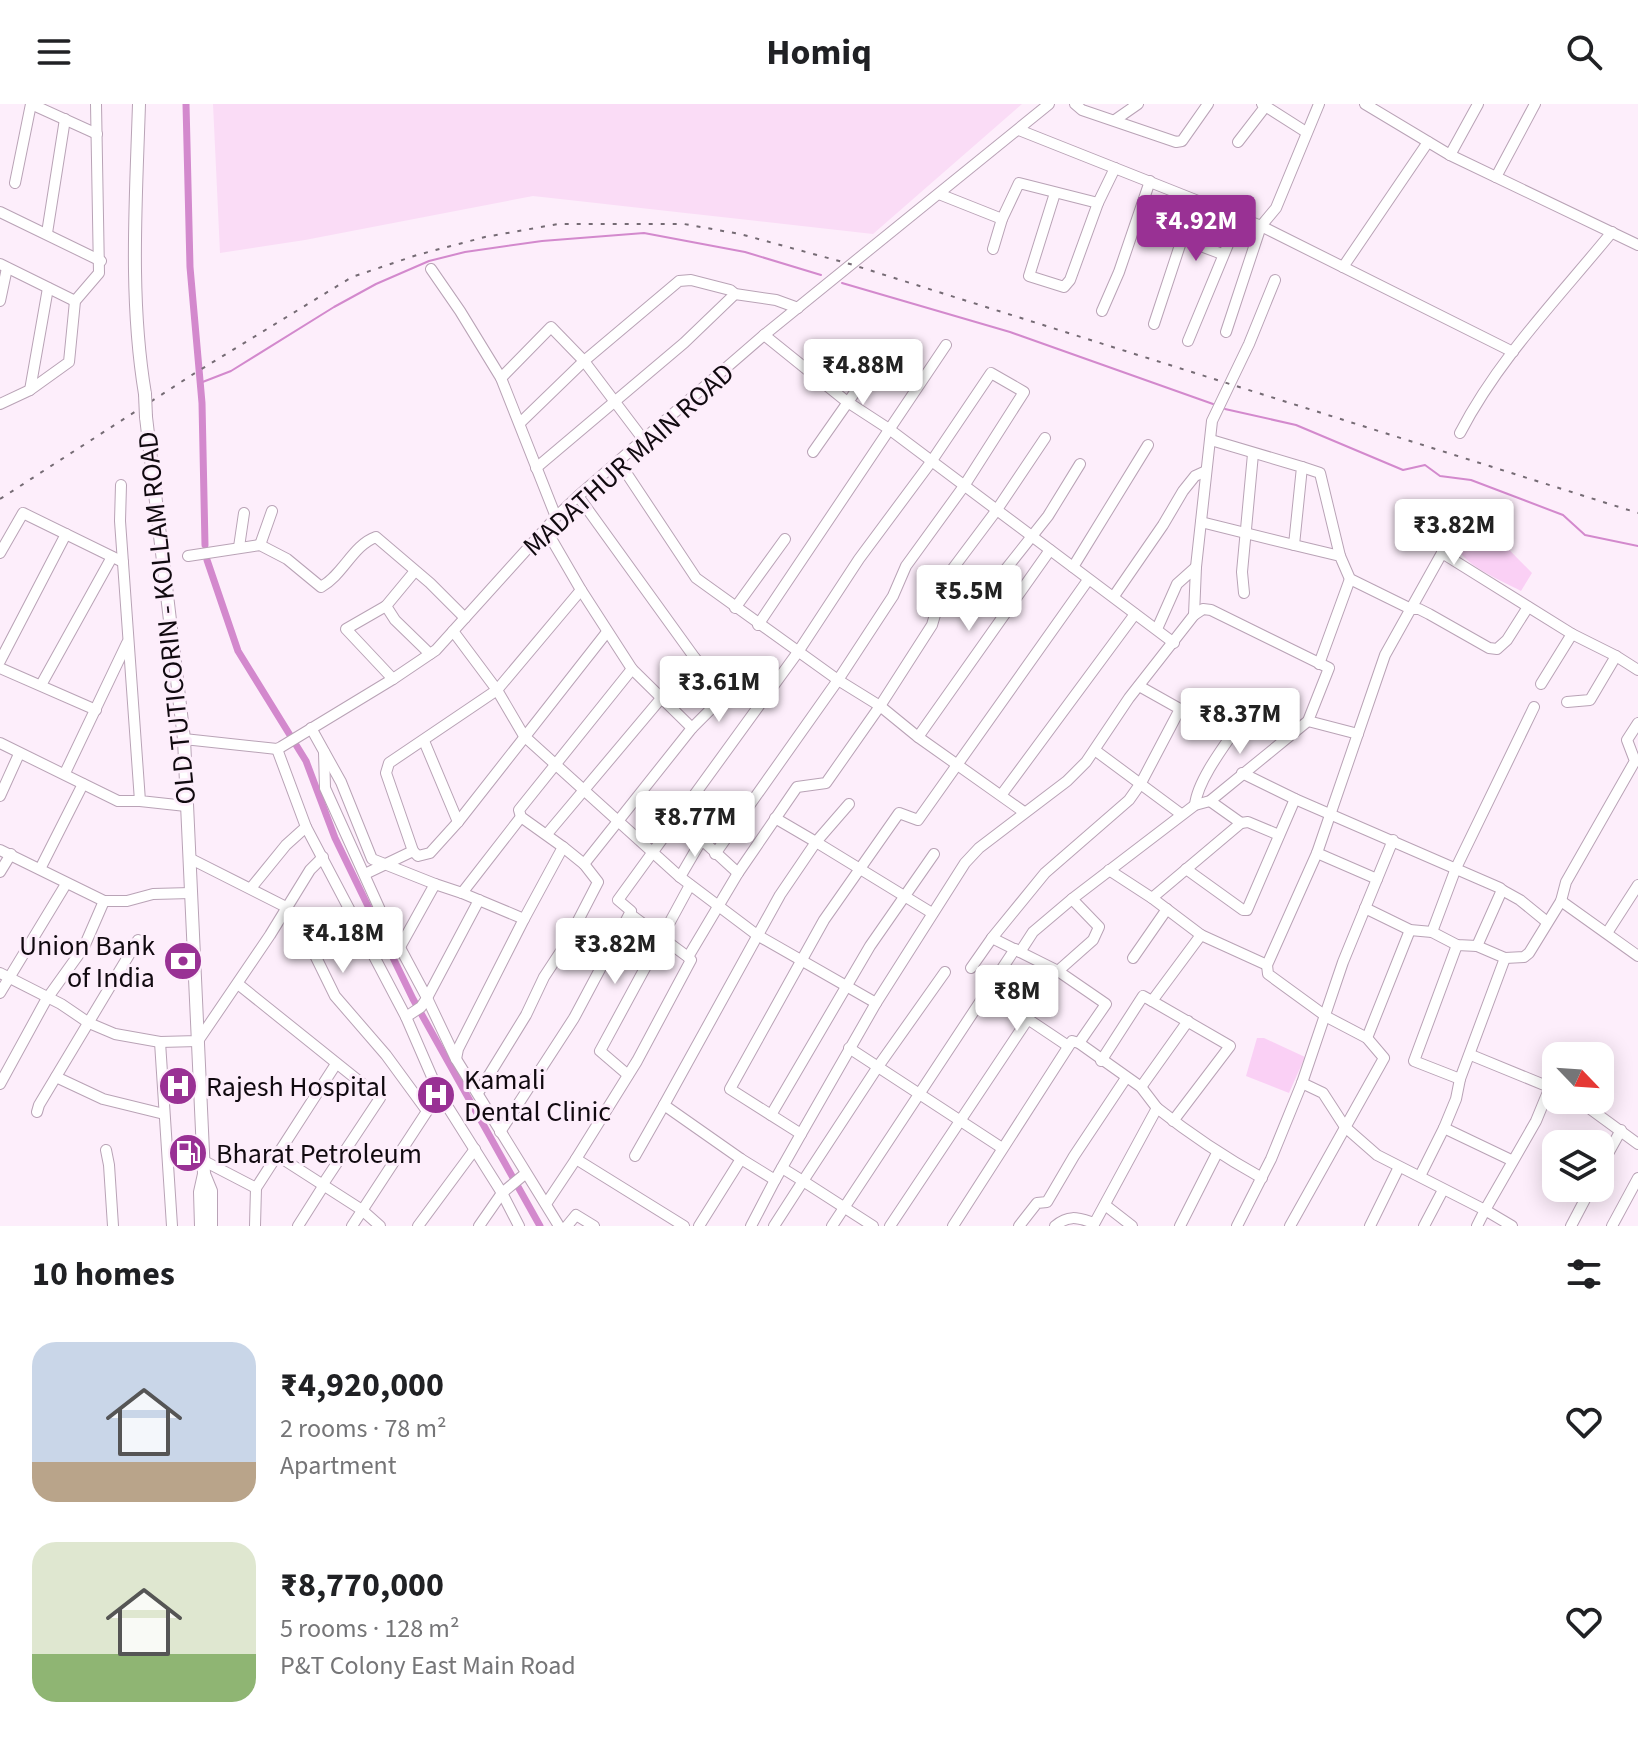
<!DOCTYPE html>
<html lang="en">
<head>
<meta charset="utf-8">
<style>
  :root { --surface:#fff; --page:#f2f2f2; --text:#202124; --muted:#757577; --accent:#993194 }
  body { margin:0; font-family:"Source Sans 3",sans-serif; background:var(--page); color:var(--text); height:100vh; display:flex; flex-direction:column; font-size:30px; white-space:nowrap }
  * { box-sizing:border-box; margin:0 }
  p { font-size:26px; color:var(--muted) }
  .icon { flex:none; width:44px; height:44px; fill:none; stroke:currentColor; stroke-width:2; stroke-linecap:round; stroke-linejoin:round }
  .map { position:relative; height:1122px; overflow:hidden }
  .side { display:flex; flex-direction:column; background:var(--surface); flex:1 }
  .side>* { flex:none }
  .needle { width:52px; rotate:115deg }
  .fabs { position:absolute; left:1542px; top:938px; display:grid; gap:16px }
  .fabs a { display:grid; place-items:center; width:72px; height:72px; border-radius:16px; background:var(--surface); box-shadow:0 4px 20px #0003; font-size:40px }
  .price { position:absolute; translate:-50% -68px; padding:0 18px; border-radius:8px; background:#fff; color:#222; font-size:26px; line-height:52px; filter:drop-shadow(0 2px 4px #0008) }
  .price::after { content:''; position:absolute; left:50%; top:48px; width:24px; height:18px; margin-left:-12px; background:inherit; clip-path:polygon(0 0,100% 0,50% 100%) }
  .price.active { background:var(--accent); color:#fff }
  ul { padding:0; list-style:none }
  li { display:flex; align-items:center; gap:24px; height:200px; padding:0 32px }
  li span { display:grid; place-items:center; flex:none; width:224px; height:160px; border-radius:24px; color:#555 }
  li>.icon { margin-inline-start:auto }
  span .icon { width:96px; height:96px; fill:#fffc; stroke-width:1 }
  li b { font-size:34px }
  h2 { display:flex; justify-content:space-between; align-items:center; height:96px; padding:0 32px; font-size:34px }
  header { display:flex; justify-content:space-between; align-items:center; height:104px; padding:0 32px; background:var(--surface); font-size:36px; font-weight:700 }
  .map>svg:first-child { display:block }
  .built { fill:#fadcf6 }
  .green { fill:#fad0f5 }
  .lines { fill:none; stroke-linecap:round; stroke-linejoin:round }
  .stream { stroke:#d389cd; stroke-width:2 }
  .canal { stroke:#d389cd; stroke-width:7 }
  .minor-casing { stroke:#b9a3b6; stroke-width:12 }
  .major-casing { stroke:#b9a3b6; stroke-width:14 }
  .minor { stroke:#fff; stroke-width:10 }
  .major { stroke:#fff; stroke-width:12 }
  .rail { stroke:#756b74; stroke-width:2; stroke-dasharray:4 8; stroke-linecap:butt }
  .major-bridge-casing { stroke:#b9a3b6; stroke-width:14; stroke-linecap:butt }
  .major-bridge { stroke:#fff; stroke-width:12 }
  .labels { text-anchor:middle; stroke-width:6; stroke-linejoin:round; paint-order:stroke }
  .street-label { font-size:28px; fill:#110a10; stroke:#fdeefb }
  .poi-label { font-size:28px; fill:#110a10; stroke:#fdeefb; text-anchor:start }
</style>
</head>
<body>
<header><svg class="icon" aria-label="menu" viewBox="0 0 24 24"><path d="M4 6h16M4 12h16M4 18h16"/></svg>Homiq<svg class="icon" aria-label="search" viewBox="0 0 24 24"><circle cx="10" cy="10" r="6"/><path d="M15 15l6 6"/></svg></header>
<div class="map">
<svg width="1638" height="1122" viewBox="0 0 1638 1122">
  <rect width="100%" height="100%" fill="#fdeefb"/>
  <path class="built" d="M213,0H1022L873,130L533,92L305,136L220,149Z"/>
  <g class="green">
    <path d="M1473,409L1532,469L1521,487C1497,474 1463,462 1453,437Z"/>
    <path d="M1257,934H1264L1305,953L1289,989L1246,972Z"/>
  </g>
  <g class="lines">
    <g class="stream">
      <path d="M842,179L1010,228L1213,300"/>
      <path d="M200,279L231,267L334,203L376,180L429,157L465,148L542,137L644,129L745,148L821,171"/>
      <path d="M1225,305L1296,321L1403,366L1425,361L1440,372L1471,376L1563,411L1585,431L1638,442"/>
    </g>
    <g class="canal">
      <path d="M186,0L190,163L202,299L205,441"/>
      <path d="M207,456L238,547L306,657L335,734L413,895L540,1122"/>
    </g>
    <defs>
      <g id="minor">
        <path d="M31,0L97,30"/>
        <path d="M1075,0L1082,6L1176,38L1182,37L1208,0"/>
        <path d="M1262,0L1306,28"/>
        <path d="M1365,0L1450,51L1638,141"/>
        <path d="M1115,16L1138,0"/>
        <path d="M1019,26L1261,122L1513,248"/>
        <path d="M1238,38L1265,3"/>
        <path d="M1450,51L1478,0"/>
        <path d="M1496,73L1535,0"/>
        <path d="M15,79L31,0"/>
        <path d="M1055,89L1029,172L1064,183L1070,176L1098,99L1115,64"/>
        <path d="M939,90L1002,115"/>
        <path d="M0,108L101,157"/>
        <path d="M1137,118L1222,150"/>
        <path d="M47,129L65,15"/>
        <path d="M993,145L1002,115L1019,79L1098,99"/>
        <path d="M0,160L75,197"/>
        <path d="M1343,163L1428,38"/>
        <path d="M431,165L460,207L501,274L556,413"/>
        <path d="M0,197L7,164"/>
        <path d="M1102,207L1119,168L1150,77"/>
        <path d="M1154,220L1182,135"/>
        <path d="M1226,228L1261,122L1276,104L1319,0"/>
        <path d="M764,231L846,297L889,325L1174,539"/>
        <path d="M1188,237L1239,114"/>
        <path d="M501,274L551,223L584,257L643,335"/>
        <path d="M30,286L48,184"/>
        <path d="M0,300L30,286L69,258L75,197L99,169L96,0"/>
        <path d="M520,319L584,257L679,177L691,176L730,186L735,190L776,196L798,204"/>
        <path d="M1460,329C1499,254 1559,193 1612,128"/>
        <path d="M813,348L888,241"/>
        <path d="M619,358L696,474L838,576L880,602L918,633L1024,708"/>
        <path d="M1302,363L1320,369L1340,452"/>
        <path d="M536,364L684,239L735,190"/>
        <path d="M121,381L120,417L140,697L186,702"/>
        <path d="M1201,418L1294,441L1302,363L1211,336"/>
        <path d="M545,424L581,486L632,565L692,624"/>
        <path d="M260,441L272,407"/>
        <path d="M1294,441L1340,452L1350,475L1411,505H1419L1429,510L1489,544L1497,545L1507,536L1528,503"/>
        <path d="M239,443L244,409"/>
        <path d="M0,449L23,409L123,458"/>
        <path d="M1442,449L1572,530L1616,552L1638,566"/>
        <path d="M188,452L260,441L287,455L321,483C343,471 353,441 376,433L430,479L465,514"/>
        <path d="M1073,463L1148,341"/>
        <path d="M1196,463L1212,317L1249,240L1275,176"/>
        <path d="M415,467L386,502L395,516L430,550"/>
        <path d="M994,480L1048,412L1080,360"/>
        <path d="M581,486L497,586L389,659L386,669L413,747L418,752L430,749L458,718L607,528"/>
        <path d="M1244,489L1242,468L1253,350"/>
        <path d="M1114,492L1163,421L1183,387L1195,372L1206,367"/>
        <path d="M386,502L346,525L393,575"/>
        <path d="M735,504L785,435"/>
        <path d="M758,521L946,241"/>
        <path d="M1157,525L1177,480L1196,463L1194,511"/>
        <path d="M453,527L497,586L524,632L680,773L757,831L876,899"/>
        <path d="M0,557L66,430"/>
        <path d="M1319,560L1350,475"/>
        <path d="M0,564L96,606"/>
        <path d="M1541,580L1572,530"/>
        <path d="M41,581L112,453"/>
        <path d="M1567,598L1590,596L1616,552"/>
        <path d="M1308,617L1358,630"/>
        <path d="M311,624L341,678L372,755L435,780"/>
        <path d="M918,633L1050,446"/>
        <path d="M184,635L277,645L281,643L393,575L436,546L556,413L578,392L764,231L1049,0"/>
        <path d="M424,637L458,718"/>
        <path d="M0,639L118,697H140"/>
        <path d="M277,645L306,723L406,913L439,989L502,1089L519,1122"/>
        <path d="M1096,647L1181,710"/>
        <path d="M324,648L325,684L381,808L427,894L456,955L559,1122"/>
        <path d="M65,669L127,539"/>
        <path d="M1242,669L1295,695L1500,784L1502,786L1477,842"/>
        <path d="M1002,690L1135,510"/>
        <path d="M0,692L19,650"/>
        <path d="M1195,701C1198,670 1240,623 1256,595"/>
        <path d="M678,714L738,769"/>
        <path d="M775,714L816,738L849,700"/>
        <path d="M1241,719L1248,718L1279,731"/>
        <path d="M547,730L695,554"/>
        <path d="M563,743L584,760L692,624L723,593L578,392"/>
        <path d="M0,746L104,797H127L153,790L191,789"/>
        <path d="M1317,749L1377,775"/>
        <path d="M189,754L286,803L311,843L335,892L386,951L427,1007"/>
        <path d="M40,765L83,680"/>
        <path d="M1186,765L1243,806H1247L1295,695"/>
        <path d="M1109,766L1152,794L1201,831"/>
        <path d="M0,768L11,750"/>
        <path d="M365,770L413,747"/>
        <path d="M680,773L701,737"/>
        <path d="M251,784L286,741L306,723"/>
        <path d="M1502,786L1520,796L1547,818"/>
        <path d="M462,789L521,713"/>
        <path d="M1152,794L1241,719L1210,697"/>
        <path d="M1561,797L1638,852"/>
        <path d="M1365,804L1410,826L1432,828L1457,841L1477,842L1505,854L1524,853L1529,849L1561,797L1566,778L1635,657L1627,636L1638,619"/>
        <path d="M630,810L688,853"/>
        <path d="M1432,828L1456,764L1534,603"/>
        <path d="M1607,829L1638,781"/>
        <path d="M992,834L1058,867L1106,900L1079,939"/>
        <path d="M1457,841L1414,957L1460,975"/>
        <path d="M400,843L435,780L462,789L524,815L563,743L521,713L519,706L632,565"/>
        <path d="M1020,848L1033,828L1072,795L1195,701L1210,697L1308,617L1329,564L1211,506L1203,505L1194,511L1129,594L1086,658L1067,677L979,744L965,759L876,899L801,1030L730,985L824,816L899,709L918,716L1088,476"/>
        <path d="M1133,854L1167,805"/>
        <path d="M971,864L992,834L1045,769L1129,696L1141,679L1180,605L1139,582"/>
        <path d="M1058,867L1093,836L1099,823L1072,795"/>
        <path d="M0,869L61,900L89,919L115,930L160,938L198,937L270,831L310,766L323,753"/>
        <path d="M238,880L380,994L323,1080"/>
        <path d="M986,887L1068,942"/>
        <path d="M0,889L66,780"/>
        <path d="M406,913L421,903L427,894L479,796"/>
        <path d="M1367,934L1410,826"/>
        <path d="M160,938L172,1122"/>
        <path d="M849,944L1002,1044"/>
        <path d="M1471,951L1554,985"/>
        <path d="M456,955L458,945L524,815"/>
        <path d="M1101,957L1143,892L1152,897"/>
        <path d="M628,971L600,947L690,781"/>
        <path d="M56,973L103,995L164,1010"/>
        <path d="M1302,979L1323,989L1345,1023L1377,1051L1485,1106L1536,1017L1550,983"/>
        <path d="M0,980L46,896L84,843L104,797"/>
        <path d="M1141,983L1188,917"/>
        <path d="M478,989L526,911L544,873L567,838L598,778L584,760"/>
        <path d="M1578,996L1638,1040"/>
        <path d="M1157,1004C1191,1031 1224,1053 1262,1074"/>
        <path d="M37,1008L39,1001L138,836"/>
        <path d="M771,1011L870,842L934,750"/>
        <path d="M1173,1017L1230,942L1152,897L1201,831L1267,861"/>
        <path d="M1444,1024L1511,1056"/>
        <path d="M500,1028L574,914L631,807L618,796L798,548L859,455L931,358L991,269L1024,288L964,382L906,462L893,492L838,576L715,750"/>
        <path d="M801,1030L775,1076L741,1055L664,1001L780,791L816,738L932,809"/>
        <path d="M106,1046L109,1061L113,1122"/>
        <path d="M278,1052L362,1106L380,1122"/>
        <path d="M635,1052L664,1001"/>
        <path d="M204,1057L256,1084"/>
        <path d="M1600,1064L1621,1026"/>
        <path d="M1420,1072L1444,1024L1456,995L1460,975L1505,854"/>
        <path d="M546,1100L576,1055"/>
        <path d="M1105,1101L1132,1122"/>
        <path d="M255,1122L256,1084L336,960"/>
        <path d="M298,1122L324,1081"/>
        <path d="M352,1122L439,989"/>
        <path d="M418,1122L475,1045"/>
        <path d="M479,1122L502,1089L525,1070"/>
        <path d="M567,1122L576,1111L594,1122"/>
        <path d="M684,1122L576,1055L637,957L691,856L688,853L738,769L797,683L826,679L880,602L932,521L937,504L930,495L996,407L1045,334"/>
        <path d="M699,1122L741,1055"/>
        <path d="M751,1122L775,1076"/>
        <path d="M774,1122L803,1077L782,1064"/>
        <path d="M832,1122L1015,845"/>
        <path d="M873,1122L803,1077L877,964L945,868"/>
        <path d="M890,1122L1028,915"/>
        <path d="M953,1122L1072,937L1079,939L1141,983L1157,1004L1093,1122"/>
        <path d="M1019,1122L1037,1099L1047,1098L1074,1052L1126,974"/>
        <path d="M1055,1122C1069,1110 1078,1114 1094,1119"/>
        <path d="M1180,1122L1217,1049"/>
        <path d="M1237,1122L1271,1055L1302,979L1343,858L1393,736"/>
        <path d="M1290,1122L1384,954L1367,934L1327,913L1268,870L1267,861L1317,749L1385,551L1442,449L1471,405"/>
        <path d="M1370,1122L1399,1063"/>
        <path d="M1424,1122L1443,1086"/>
        <path d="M1477,1122L1485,1106L1512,1122"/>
        <path d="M1571,1122L1591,1084"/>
        <path d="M1612,1122L1638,1074"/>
      </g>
      <g id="major">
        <path d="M139,0C136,96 129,194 145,290"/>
        <path d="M146,313L184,635L204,1070L211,1087V1122"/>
        <path d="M201,1122L200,1088L204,1070"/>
      </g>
    </defs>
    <use href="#minor" class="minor-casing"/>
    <use href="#major" class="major-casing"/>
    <use href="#minor" class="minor"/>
    <use href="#major" class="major"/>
    <path class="rail" d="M0,395L195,269L352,173L417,151L485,133L558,120H684L740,130L850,160L1638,409"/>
    <defs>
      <path id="major-bridge" d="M145,290L146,313"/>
    </defs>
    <use href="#major-bridge" class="major-bridge-casing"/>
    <use href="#major-bridge" class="major-bridge"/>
  </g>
  <defs>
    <symbol id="bank-disc" viewBox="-11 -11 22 22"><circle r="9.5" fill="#993194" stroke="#fdeefb"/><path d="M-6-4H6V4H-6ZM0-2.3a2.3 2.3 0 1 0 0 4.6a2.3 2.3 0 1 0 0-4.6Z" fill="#fff"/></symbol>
    <symbol id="hospital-disc" viewBox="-11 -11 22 22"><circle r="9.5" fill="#993194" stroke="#fdeefb"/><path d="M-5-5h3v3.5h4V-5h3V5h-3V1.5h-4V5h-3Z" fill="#fff"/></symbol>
    <symbol id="fuel-disc" viewBox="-11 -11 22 22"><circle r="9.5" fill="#993194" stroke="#fdeefb"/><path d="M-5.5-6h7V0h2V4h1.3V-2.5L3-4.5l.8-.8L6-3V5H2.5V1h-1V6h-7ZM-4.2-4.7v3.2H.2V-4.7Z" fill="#fff"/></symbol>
  </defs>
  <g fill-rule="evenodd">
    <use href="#bank-disc" x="161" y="835" width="44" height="44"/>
    <use href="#hospital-disc" x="156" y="960" width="44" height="44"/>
    <use href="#hospital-disc" x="414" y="969" width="44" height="44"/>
    <use href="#fuel-disc" x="166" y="1027" width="44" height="44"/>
  </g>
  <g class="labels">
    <g class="street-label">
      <text transform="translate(628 355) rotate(-42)" y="10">MADATHUR MAIN ROAD</text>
      <text transform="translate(166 514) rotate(-96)" y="10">OLD TUTICORIN - KOLLAM ROAD</text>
    </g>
    <g class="poi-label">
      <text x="155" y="851" text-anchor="end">Union Bank<tspan x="155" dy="32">of India</tspan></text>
      <text x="464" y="985">Kamali<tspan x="464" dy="32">Dental Clinic</tspan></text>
      <text x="206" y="992">Rajesh Hospital</text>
      <text x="216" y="1059">Bharat Petroleum</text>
    </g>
  </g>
</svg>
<div class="fabs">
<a><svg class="needle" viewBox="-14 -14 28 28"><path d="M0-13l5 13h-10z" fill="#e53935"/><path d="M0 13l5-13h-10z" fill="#757577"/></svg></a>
<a><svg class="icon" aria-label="layers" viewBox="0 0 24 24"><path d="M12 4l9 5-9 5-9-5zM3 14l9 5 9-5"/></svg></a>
</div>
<b class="price active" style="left:1196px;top:159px">₹4.92M</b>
<b class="price" style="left:863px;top:303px">₹4.88M</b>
<b class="price" style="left:1454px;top:463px">₹3.82M</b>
<b class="price" style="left:969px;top:529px">₹5.5M</b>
<b class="price" style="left:719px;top:620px">₹3.61M</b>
<b class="price" style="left:1240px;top:652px">₹8.37M</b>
<b class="price" style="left:695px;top:755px">₹8.77M</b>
<b class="price" style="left:343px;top:871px">₹4.18M</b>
<b class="price" style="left:615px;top:882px">₹3.82M</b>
<b class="price" style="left:1017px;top:929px">₹8M</b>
</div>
<section class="side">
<h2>10 homes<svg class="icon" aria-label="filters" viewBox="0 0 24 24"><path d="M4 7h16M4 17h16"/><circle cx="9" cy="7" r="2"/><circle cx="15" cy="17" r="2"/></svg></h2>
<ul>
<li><span style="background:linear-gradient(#c9d6e8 75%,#b9a48a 0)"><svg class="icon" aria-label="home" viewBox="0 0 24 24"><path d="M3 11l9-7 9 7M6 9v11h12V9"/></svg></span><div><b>₹4,920,000</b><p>2 rooms · 78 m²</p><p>Apartment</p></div><svg class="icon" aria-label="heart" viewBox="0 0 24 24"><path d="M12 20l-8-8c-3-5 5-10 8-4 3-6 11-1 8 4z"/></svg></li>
<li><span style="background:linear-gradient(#dfe7d0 70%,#8fb573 0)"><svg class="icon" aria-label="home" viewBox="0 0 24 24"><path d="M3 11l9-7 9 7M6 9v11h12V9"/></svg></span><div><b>₹8,770,000</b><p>5 rooms · 128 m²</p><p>P&amp;T Colony East Main Road</p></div><svg class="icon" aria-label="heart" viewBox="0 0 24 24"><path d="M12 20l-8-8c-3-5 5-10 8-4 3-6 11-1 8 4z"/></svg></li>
</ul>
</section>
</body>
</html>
